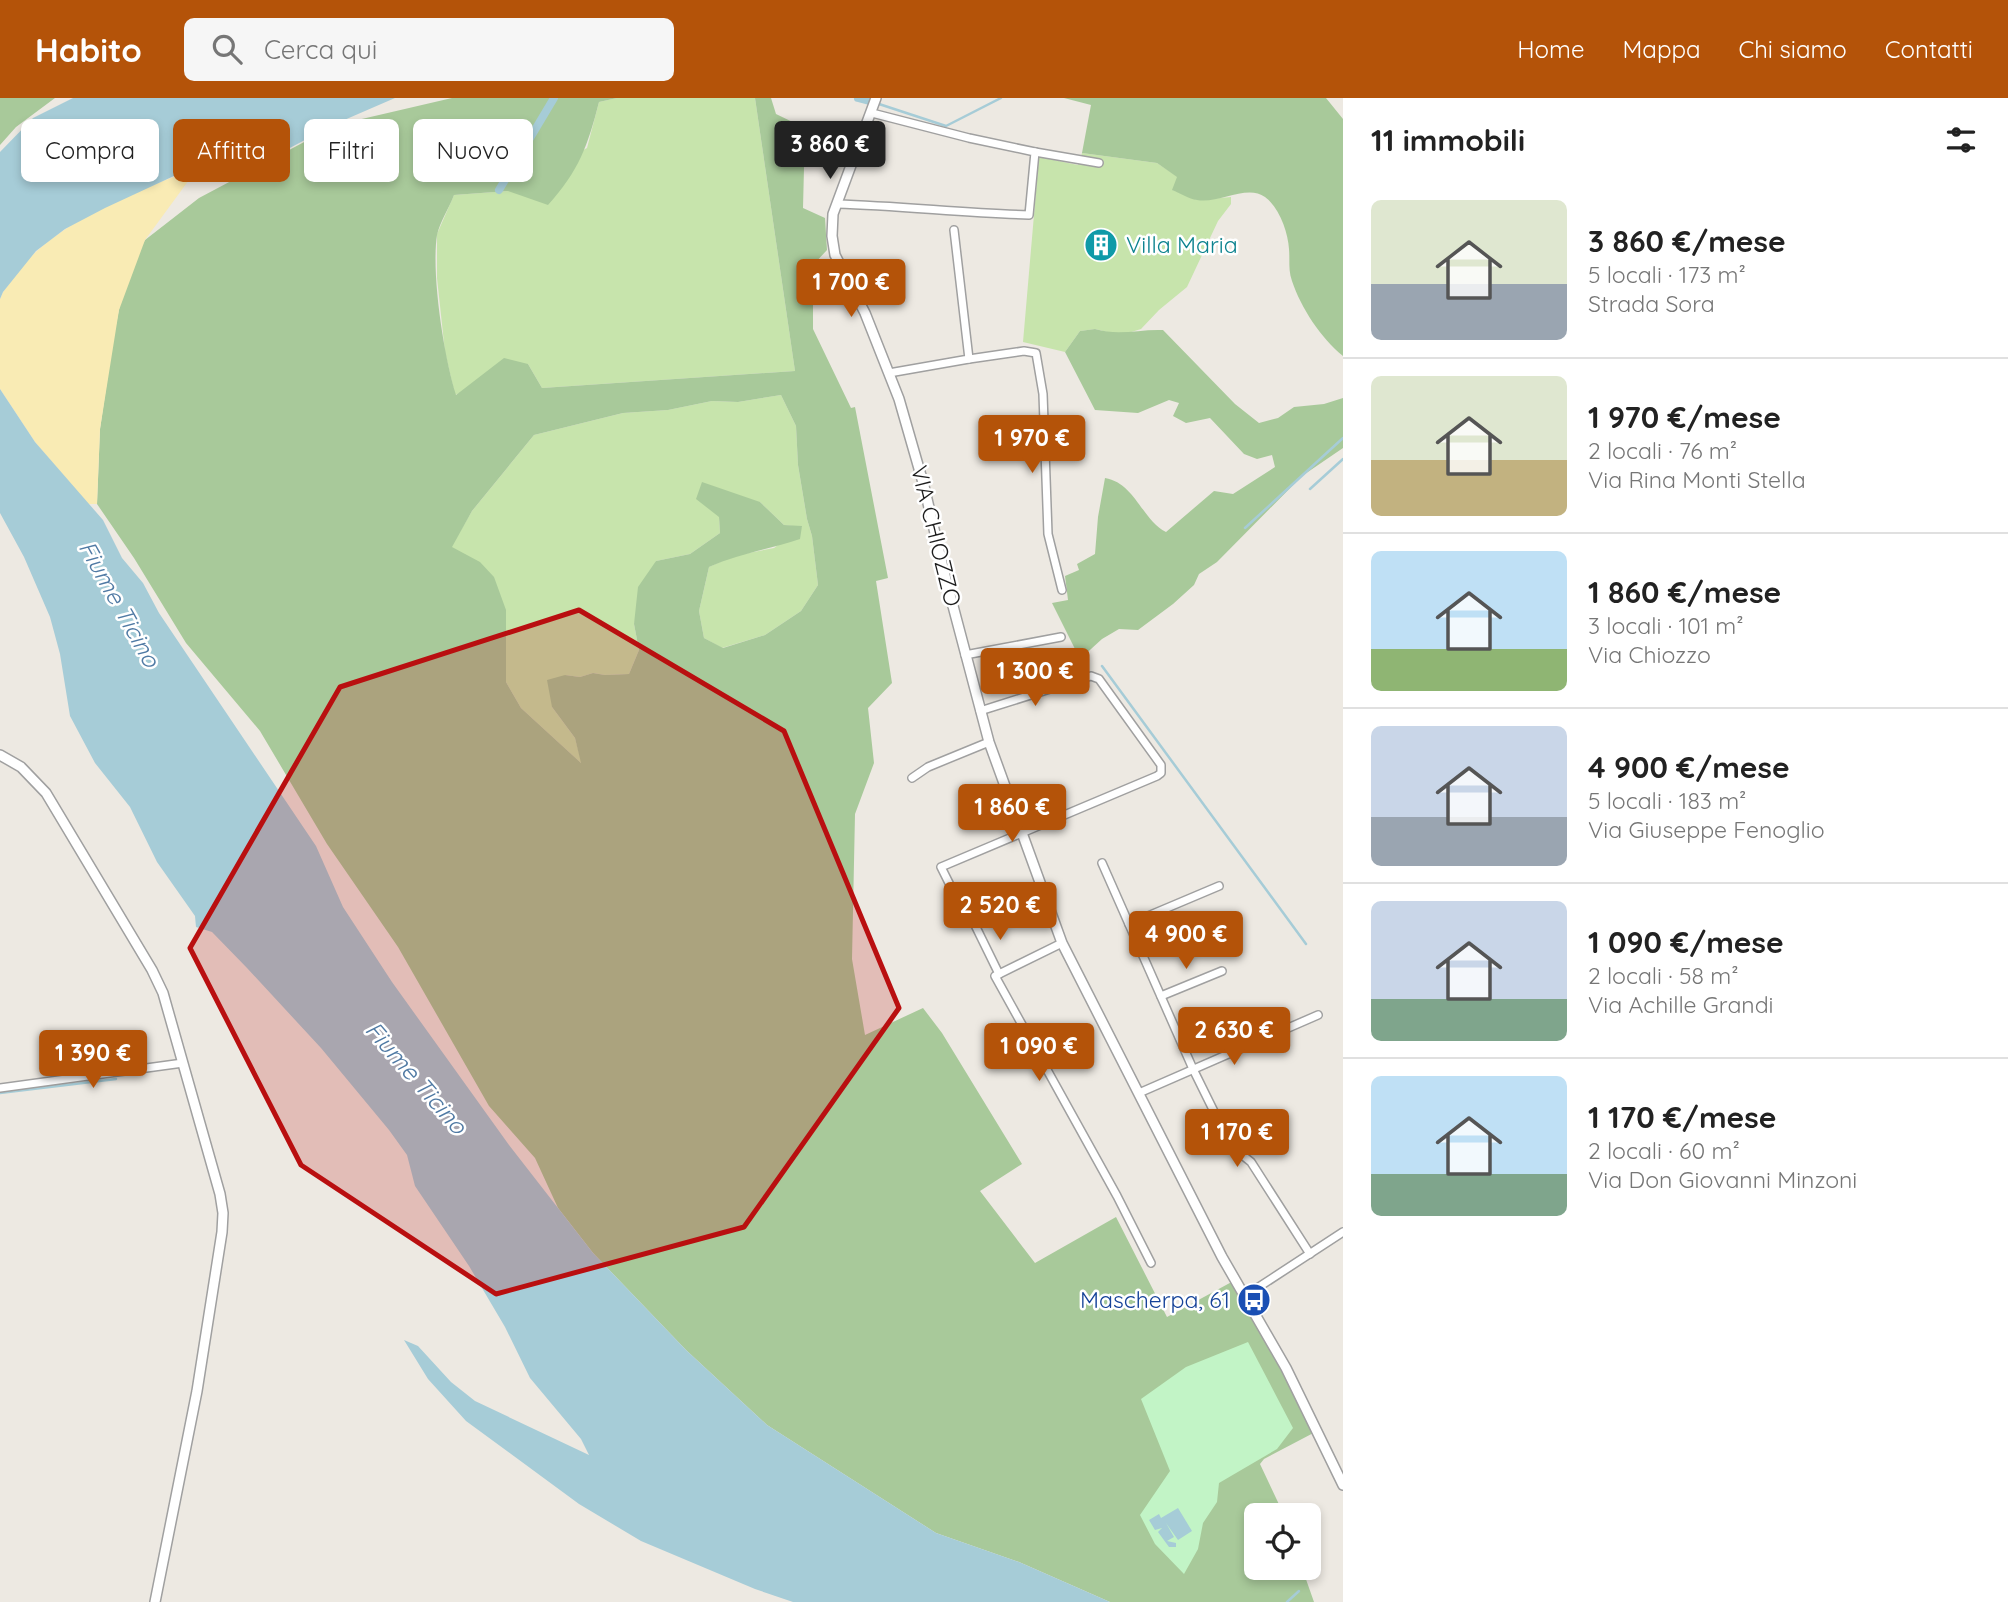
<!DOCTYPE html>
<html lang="it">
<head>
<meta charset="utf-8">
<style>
  :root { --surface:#fff; --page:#f6f6f6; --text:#222; --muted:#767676; --line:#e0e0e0; --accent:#b45309 }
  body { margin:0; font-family:Quicksand,sans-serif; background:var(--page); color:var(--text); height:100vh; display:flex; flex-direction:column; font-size:26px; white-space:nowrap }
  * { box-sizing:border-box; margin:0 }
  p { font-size:23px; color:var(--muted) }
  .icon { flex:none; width:38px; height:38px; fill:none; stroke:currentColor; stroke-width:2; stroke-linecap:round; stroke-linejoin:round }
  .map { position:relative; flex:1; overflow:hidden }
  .sheet { display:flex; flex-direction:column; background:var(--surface); width:665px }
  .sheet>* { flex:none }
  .top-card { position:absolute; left:21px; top:21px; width:665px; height:63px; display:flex; gap:14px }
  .fabs { position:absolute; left:1244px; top:1405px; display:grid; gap:14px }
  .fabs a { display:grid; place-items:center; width:77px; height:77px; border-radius:10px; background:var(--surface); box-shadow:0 4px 10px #0003; font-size:35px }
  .price { position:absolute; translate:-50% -60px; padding:0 16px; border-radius:7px; background:var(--accent); color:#fff; font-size:23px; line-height:46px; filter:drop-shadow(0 2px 4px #0008) }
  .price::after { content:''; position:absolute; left:50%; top:42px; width:21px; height:16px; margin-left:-10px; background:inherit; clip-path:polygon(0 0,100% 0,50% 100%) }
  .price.current { background:#222; color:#fff }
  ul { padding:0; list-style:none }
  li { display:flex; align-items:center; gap:21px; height:175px; padding:0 28px }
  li+li { border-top:2px solid var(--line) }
  li span { display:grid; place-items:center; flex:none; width:196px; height:140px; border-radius:10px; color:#555 }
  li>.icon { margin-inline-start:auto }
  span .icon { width:84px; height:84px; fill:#fffc; stroke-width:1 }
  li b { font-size:30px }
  h2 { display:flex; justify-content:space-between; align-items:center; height:84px; padding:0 28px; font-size:30px }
  .tag { padding:0 24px; border-radius:10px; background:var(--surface); box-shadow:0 4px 10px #0003; font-size:24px; line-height:63px }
  .tag.current { background:var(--accent); color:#fff }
  header { display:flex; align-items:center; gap:42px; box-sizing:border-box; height:98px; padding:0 35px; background:var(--accent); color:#fff }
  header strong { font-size:33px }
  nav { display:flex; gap:38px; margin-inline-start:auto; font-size:24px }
  .search { width:490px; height:63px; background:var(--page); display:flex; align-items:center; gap:18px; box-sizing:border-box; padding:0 24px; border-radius:10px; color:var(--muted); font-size:26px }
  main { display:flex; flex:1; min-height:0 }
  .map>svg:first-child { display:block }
  .grass { fill:#c7e4ac }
  .forest { fill:#a8c99a; fill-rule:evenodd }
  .sand { fill:#f9ebb4 }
  .park { fill:#c2f4c6 }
  .water { fill:#a6ccd7 }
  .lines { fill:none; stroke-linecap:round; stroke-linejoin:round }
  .stream { stroke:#a6ccd7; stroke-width:2.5 }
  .canal { stroke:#a6ccd7; stroke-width:8 }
  .minor-casing { stroke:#a0a0a0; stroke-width:10 }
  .tertiary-casing { stroke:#a0a0a0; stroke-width:12 }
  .minor { stroke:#fff; stroke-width:7 }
  .tertiary { stroke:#fff; stroke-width:9 }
  .marked { fill:#b90f10; fill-opacity:0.2; stroke:#b90f10; stroke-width:5; stroke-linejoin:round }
  .labels { text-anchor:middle; stroke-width:5; stroke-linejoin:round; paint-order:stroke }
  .culture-label { font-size:23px; fill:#0d838f; stroke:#fff; text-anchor:start }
  .street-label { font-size:23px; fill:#1c1c1c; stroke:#fff }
  .transit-label { font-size:23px; fill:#164399; stroke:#fff; text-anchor:end }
  .water-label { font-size:24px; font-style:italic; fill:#507aa4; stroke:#fff }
</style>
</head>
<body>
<header>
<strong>Habito</strong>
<div class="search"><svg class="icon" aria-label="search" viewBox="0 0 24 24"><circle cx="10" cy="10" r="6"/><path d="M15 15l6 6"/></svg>Cerca qui</div>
<nav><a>Home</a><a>Mappa</a><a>Chi siamo</a><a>Contatti</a></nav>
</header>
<main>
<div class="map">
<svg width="1343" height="1504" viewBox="0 0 1343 1504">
  <rect width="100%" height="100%" fill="#ede9e2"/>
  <g class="grass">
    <path d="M617,0H755L795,273L542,290L528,266L455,297L445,254L437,180V136L454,97L508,93L587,50L599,4Z"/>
    <path d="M1082,55L1157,65L1178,79L1173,92L1197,102L1231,99V106L1218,123L1187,189L1159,212L1141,231L1128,235H1111L1095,231L1080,233L1065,254L1023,244L1039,59L1078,67Z"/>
    <path d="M781,297L796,328L798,367L807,421L812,438L818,487L801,513L765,537L722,550L704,540L699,513L709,469L733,458L774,450L802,429L784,427L760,404L719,419L720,435L690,456L656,463L634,526L639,552L629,576L605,577L593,575L580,579L565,577L552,609L575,640L582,666L521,610L506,584L505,552L451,449L472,413L534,337L623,315L668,312L712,303L738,304Z"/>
  </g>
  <g class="forest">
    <path d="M0,0H55L16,29L0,47Z"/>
    <path d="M452,0H617L599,4C588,47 579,73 548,107L508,93L454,97C449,110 440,124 437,137C431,176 444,259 456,297L504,260L528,266L542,290L795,273L755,0H771L776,16L805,30L803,110L825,120L827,152L813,167V231L851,310L855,309L888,480L876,483L892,585L868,610L874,665L855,716L852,861L865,937L923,910L942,935L1022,1066L980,1093L1035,1165L1116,1119L1167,1219L1239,1180L1277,1244L1321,1331L1264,1361L1260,1366L1284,1417L1256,1418V1470H1302L1314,1504H1110L1019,1464L936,1435L767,1327L686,1252L593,1155L558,1110L535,1060L489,1008L398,849L327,746L260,633L186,545L134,460L97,406L100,331L113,242L126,176L145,142L199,100L336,27ZM781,297L796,328L798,367L807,421L812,438L818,487L801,513L765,537L723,550L704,540L699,513L709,469C738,456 770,451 800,441L802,428L784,427L760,404L702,384L696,401L719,419L720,435L690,456L656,463L638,489L634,526L639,552L629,576L605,577L593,575L580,579L565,577L547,582L552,609L575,640L581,665L521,610L506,584V512L494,479L480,464L452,449L472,413L534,337L623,315L668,312L712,303L738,304Z"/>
    <path d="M1064,0H1326L1343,21V258C1321,240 1301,210 1292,183C1288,172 1290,162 1289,151C1288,134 1279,109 1265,99C1247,86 1219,106 1197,102C1189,101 1180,95 1172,92L1177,79L1157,65L1082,55L1091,7Z"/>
    <path d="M1095,231C1119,238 1139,231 1163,232L1235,306L1259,325L1278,320L1294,309L1324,306L1343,300V350L1302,378L1217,464L1199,476L1194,487L1173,506L1138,532L1119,531L1102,541L1080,561L1052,505L1068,502L1065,478L1079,472L1077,466L1095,456L1098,419L1105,380C1135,385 1142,422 1166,434L1214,393L1233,396L1275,369L1272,357L1257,361L1244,356L1210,320L1186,325L1173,318L1179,305L1169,302L1138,315L1095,312L1065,254L1080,233Z"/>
  </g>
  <path class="sand" d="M197,71L145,142L119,212L100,331L97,406H88L35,344L0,291V201L3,194C14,180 24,164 38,152C77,117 147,87 197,71Z"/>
  <path class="park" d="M1248,1244L1293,1330L1277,1351L1219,1385L1217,1404L1203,1425L1198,1451L1184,1476L1155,1446L1140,1417L1170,1373L1141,1301L1186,1269Z"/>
  <g class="water">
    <path d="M73,0H395L335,26L286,52L234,59L197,71L176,77L105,110L65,131L36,153L3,194L0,201V54L33,20Z"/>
    <path d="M0,291L35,344L103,422L122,460L143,485L159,515L316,748L343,809L392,884L509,1047L593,1155L686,1252L767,1327L936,1435L1019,1464L1110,1504H793L755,1491L641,1443L579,1406L466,1323L428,1281L404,1242L418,1248L451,1284L475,1303L589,1357L581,1341L530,1280L505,1229L469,1168L415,1088L407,1057L389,1032L321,950L247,870L212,834L196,829L195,818L157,764L130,709L95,665L70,618L60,556L50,519L24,459L0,415Z"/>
    <path d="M1178,1410L1192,1433L1178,1442L1166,1425L1174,1439L1167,1443L1176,1445V1449H1169L1158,1434L1162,1430L1155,1432L1149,1422L1159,1416L1161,1420Z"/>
  </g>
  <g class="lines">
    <g class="stream">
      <path d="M879,6L946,28L1001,0"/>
      <path d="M1310,391L1343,361"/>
      <path d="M1245,430L1343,340"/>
      <path d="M1102,568L1306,846"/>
      <path d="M0,995L116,981"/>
      <path d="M1287,1504L1299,1493"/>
    </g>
    <g class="canal">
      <path d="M858,0L873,4"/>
      <path d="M499,92L554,0"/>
    </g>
    <defs>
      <g id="minor">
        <path d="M1035,54L1099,65"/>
        <path d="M837,106C901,108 965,115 1029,117L1035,54L969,40L872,15"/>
        <path d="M969,261L1024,253L1036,255L1043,296L1048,436L1062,492"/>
        <path d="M889,275L969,261L954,132"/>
        <path d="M965,557L1061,539"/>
        <path d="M912,680L928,669L989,644"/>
        <path d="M1102,765L1193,971L1231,1048L1251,1064L1310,1156"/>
        <path d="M966,819L941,769L1157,678L1161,675V667L1099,581L1091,578L980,613"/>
        <path d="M974,825L999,876"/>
        <path d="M1129,826L1219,788"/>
        <path d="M1062,845L995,878L1117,1098L1151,1165"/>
        <path d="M1161,898L1222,873"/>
        <path d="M0,990L183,965"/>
        <path d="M1139,995L1318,917"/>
        <path d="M1245,1198L1343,1134"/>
      </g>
      <g id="tertiary">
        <path d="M876,0L833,116L832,138L835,157L865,215L899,301L924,388L944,474L989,644L1062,845L1222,1159L1286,1270L1343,1387"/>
        <path d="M0,657L21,669L46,695L152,872L163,895L220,1096L223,1115L222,1134L197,1293L155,1504"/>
      </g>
    </defs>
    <use href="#minor" class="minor-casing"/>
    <use href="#tertiary" class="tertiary-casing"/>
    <use href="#minor" class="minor"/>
    <use href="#tertiary" class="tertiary"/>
  </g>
  <path class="marked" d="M579,512L784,633L899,910L744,1129L496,1196L301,1067L190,850L340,589Z"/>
  <defs>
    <symbol id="building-disc" viewBox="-11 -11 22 22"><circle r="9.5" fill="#0f9aa8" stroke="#fff"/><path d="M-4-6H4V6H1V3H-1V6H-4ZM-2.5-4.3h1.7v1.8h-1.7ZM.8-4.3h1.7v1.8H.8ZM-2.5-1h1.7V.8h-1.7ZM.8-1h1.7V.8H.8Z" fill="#fff"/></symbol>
    <symbol id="bus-disc" viewBox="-11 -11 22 22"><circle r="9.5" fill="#1a4fb4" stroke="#fff"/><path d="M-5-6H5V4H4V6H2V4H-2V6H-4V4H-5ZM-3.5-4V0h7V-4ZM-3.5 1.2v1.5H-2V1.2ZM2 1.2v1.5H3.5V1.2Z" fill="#fff"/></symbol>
  </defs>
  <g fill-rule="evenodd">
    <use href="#building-disc" x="1082" y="128" width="38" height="38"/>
    <use href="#bus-disc" x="1235" y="1183" width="38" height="38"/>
  </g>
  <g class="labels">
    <g class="culture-label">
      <text x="1126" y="155">Villa Maria</text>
    </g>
    <g class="street-label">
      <text transform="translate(936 438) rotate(76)" y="8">VIA CHIOZZO</text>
    </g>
    <g class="transit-label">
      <text x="1230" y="1210">Mascherpa, 61</text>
    </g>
    <g class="water-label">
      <text transform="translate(119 506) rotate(61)" y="8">Fiume Ticino</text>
      <text transform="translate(416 980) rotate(49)" y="8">Fiume Ticino</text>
    </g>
  </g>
</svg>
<div class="fabs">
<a><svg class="icon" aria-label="locate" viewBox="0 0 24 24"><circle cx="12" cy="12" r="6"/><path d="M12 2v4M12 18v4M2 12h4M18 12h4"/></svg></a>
</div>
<b class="price current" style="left:830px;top:83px">3 860 €</b>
<b class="price" style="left:851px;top:221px">1 700 €</b>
<b class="price" style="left:1032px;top:377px">1 970 €</b>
<b class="price" style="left:1035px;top:610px">1 300 €</b>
<b class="price" style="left:1012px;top:746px">1 860 €</b>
<b class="price" style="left:1000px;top:844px">2 520 €</b>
<b class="price" style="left:1186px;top:873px">4 900 €</b>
<b class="price" style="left:1234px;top:969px">2 630 €</b>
<b class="price" style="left:1039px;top:985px">1 090 €</b>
<b class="price" style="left:93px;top:992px">1 390 €</b>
<b class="price" style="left:1237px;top:1071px">1 170 €</b>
<div class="top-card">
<a class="tag">Compra</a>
<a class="tag current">Affitta</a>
<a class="tag">Filtri</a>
<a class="tag">Nuovo</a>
</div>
</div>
<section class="sheet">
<h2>11 immobili<svg class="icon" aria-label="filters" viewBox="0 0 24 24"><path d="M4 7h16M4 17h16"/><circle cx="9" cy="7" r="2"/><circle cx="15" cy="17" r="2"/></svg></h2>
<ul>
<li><span style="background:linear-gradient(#dfe7d0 60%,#9aa5b1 0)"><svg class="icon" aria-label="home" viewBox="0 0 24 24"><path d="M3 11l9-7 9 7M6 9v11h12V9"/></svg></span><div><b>3 860 €/mese</b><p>5 locali · 173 m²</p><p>Strada Sora</p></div></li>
<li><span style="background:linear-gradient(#dfe7d0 60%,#c2b280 0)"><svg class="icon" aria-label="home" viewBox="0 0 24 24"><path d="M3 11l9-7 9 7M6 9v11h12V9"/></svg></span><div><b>1 970 €/mese</b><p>2 locali · 76 m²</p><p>Via Rina Monti Stella</p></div></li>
<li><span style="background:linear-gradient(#bfe0f5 70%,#8fb573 0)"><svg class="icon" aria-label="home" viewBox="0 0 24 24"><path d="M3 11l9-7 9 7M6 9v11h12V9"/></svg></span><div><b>1 860 €/mese</b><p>3 locali · 101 m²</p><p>Via Chiozzo</p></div></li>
<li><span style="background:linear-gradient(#c9d6e8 65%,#9aa5b1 0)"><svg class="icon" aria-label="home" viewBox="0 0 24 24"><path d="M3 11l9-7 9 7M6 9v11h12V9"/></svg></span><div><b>4 900 €/mese</b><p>5 locali · 183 m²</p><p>Via Giuseppe Fenoglio</p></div></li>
<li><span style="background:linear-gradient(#c9d6e8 70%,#7fa58c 0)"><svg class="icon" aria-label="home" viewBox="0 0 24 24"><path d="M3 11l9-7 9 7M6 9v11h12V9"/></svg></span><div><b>1 090 €/mese</b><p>2 locali · 58 m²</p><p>Via Achille Grandi</p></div></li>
<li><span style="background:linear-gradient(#bfe0f5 70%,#7fa58c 0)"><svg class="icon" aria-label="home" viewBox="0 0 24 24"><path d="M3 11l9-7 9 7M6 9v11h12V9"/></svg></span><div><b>1 170 €/mese</b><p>2 locali · 60 m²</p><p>Via Don Giovanni Minzoni</p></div></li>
</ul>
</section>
</main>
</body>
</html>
